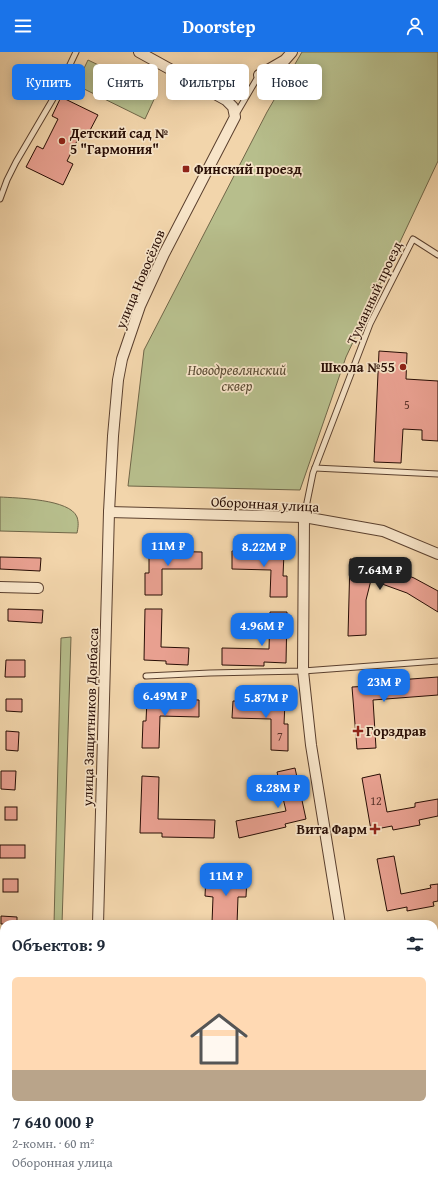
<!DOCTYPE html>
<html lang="ru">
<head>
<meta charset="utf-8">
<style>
  :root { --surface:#fff; --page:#f6f6f7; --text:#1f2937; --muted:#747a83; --line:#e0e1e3; --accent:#1a73e8 }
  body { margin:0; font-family:"Gentium Book Plus",serif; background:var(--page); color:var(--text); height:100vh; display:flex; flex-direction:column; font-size:15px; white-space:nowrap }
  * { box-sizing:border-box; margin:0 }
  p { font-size:13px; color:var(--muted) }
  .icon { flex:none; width:22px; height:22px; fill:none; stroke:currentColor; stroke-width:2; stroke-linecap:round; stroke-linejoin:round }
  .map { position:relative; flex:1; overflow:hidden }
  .sheet { position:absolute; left:0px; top:868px; width:438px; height:268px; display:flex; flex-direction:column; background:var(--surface); border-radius:12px 12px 0 0; box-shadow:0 2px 10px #0003 }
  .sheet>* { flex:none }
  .hud { position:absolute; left:12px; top:12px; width:414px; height:36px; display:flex; gap:8px }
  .price { position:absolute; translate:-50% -34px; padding:0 9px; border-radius:8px; background:var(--accent); color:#fff; font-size:13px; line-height:26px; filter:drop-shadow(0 1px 2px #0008) }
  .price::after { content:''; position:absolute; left:50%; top:24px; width:12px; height:9px; margin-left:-6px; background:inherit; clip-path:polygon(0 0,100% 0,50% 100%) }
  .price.active { background:#222; color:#fff }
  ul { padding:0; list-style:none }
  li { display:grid; align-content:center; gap:8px; height:212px; padding:0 12px }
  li+li { border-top:1px solid var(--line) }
  li span { display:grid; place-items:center; height:124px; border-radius:6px; color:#555 }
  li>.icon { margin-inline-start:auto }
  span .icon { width:72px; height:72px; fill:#fffc; stroke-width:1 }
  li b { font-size:17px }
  h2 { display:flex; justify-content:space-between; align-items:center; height:48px; padding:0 12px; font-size:17px }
  .pill { padding:0 14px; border-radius:6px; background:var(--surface); box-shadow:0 2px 10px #0003; font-size:14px; line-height:36px }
  .pill.active { background:var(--accent); color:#fff }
  header { display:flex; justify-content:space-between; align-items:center; height:52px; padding:0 12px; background:var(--accent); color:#fff; font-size:18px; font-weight:700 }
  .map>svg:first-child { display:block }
  .green { fill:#b7be8c; stroke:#706648 }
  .building { fill:#e8a090; stroke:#290e05 }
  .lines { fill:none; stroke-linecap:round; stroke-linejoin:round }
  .service-casing { stroke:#5b402e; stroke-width:7 }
  .minor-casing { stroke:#5b402e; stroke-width:12 }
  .service { stroke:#f7e4c8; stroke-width:5 }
  .minor { stroke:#f7e4c8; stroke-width:10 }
  .poi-dot { fill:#8f2418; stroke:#f7e4c8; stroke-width:1.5 }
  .labels { text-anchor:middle; stroke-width:3.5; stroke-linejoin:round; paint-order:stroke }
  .number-label { font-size:12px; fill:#593228 }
  .poi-label { font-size:14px; font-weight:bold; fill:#290e05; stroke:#f7e4c8; text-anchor:start }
  .street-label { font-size:14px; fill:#290e05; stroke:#f7e4c8 }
  .park-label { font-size:14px; font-style:italic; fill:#5b4c34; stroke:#f7e4c8 }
</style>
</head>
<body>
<header><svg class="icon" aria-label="menu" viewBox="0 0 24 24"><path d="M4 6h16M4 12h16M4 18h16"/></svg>Doorstep<svg class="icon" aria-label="person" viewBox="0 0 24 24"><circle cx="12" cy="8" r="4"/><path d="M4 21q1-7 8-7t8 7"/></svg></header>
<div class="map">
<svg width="438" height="1136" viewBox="0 0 438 1136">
  <rect width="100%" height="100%" fill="#f2d5ab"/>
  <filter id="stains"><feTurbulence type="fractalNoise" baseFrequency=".005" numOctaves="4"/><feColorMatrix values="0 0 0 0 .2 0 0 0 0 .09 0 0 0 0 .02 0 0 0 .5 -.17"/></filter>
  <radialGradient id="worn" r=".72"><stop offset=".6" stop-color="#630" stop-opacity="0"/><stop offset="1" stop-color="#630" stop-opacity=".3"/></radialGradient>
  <g class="green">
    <path d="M302,0H438V109L346,305L300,438L128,434L144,298L267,60Z"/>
    <path d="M88,8L157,41L145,67L76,33Z"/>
    <path d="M0,445C17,446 70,447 77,465C79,471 78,476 77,481L0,479Z"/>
    <path d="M71,585L62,872H54L61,586Z"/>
    <path d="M189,1132H225L234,1136H188Z"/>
  </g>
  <g class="building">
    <path d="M61,45L98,63L87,84L81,81L67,109L73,112L63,133L26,115L37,94L43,97L58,67L52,64Z"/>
    <path d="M379,299L407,301L406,327L438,329V389L422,388V378L403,377L401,411L374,410Z"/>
    <path d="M149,499L202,500V517H162V543H145V521H149Z"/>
    <path d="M232,499L284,501L283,524H287V545H270L271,518L232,517Z"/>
    <path d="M0,505L41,506L40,519L0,517Z"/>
    <path d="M350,507L368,508L414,526L438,539V560L407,541L371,528L366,548V583L348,584Z"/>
    <path d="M8,557L43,558L42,571L8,569Z"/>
    <path d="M145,557H162L161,595L189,596L188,613L166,612V609L144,608Z"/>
    <path d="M270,560H287L286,611L264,610V614L222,613V596L269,597Z"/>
    <path d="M6,608H25V625H5Z"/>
    <path d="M438,625V643L373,648L376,696L357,697L352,635L371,634V630Z"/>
    <path d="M6,647H22V660L6,659Z"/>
    <path d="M147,647L199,648V665L160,664L159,696H142L143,669H146Z"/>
    <path d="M233,649L285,650L284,672H288V699L271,698V667L232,666Z"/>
    <path d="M6,679L19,680L18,699L6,698Z"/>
    <path d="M295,716L306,767L285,772L286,775L239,786L236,769L286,759L277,720Z"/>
    <path d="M1,719H16L15,738L1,737Z"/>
    <path d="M380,722L387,760L415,755V751L438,747V764L419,768L420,773L393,778L392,774L371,778L362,726Z"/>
    <path d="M142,724L159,725L158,767L215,768L214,786L162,785V781H140Z"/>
    <rect x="5" y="755" width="12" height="13"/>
    <rect x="0" y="793" width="25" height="13"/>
    <path d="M394,804L401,842L431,836L430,833L438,832V849L433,850L434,854L407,859V855L387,859L377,807Z"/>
    <path d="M206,824L247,825L246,845H238L237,872L212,871L213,845L205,844Z"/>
    <rect x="3" y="827" width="15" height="13"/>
    <path d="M1,864L17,865V872H1Z"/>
  </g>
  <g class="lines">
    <defs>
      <g id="service">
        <path d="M235,64L259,23"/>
        <path d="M0,147L7,128L16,110L57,40L76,0"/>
        <path d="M315,416L438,422"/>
        <path d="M304,465L313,421L370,272L413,187L438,203"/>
        <path d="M146,624L210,621L303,619L438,609"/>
      </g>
      <g id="minor">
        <path d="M259,23L285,8L292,0"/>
        <path d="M109,460L304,465L383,479L438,502"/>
        <path d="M304,465L303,619L311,693L340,872"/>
        <path d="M0,535L38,536"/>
        <path d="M98,872L109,460L113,384L118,328L122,307L140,254L164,202L235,65L233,55L226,48L139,0"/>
        <path d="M434,1037H438"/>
        <path d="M74,1136L80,1132"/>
        <path d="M330,1136L331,1132"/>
      </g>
    </defs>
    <use href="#service" class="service-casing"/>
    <use href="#minor" class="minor-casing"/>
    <use href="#service" class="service"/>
    <use href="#minor" class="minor"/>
  </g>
  <g class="poi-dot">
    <circle cx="62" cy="89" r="4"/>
    <rect x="182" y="113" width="8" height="8" rx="2"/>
    <circle cx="403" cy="315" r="4"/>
    <path d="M356 673h4v4h4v4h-4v4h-4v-4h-4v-4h4z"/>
    <path d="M373 771h4v4h4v4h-4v4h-4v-4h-4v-4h4z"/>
  </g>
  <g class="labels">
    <g class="number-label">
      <text x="407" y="357">5</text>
      <text x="280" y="689">7</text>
      <text x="376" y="753">12</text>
    </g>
    <g class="poi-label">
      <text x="70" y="86">Детский сад №<tspan x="70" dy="16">5 "Гармония"</tspan></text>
      <text x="194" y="122">Финский проезд</text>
      <text x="395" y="320" text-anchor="end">Школа №55</text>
      <text x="366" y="684">Горздрав</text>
      <text x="367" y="782" text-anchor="end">Вита Фарм</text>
    </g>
    <g class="street-label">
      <text transform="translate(140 227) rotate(-67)" y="5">улица Новосёлов</text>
      <text transform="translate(374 241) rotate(-65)" y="5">Туманный проезд</text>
      <text transform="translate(265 452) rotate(3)" y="5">Оборонная улица</text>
      <text transform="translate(90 665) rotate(-88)" y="5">улица Защитников Донбасса</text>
    </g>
    <g class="park-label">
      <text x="237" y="323">Новодревлянский<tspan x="237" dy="16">сквер</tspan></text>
    </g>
  </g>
  <rect width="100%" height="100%" filter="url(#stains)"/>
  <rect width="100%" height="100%" fill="url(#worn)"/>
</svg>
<b class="price" style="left:168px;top:515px">11M ₽</b>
<b class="price" style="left:264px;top:516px">8.22M ₽</b>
<b class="price active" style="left:380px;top:539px">7.64M ₽</b>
<b class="price" style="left:262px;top:595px">4.96M ₽</b>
<b class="price" style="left:384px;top:651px">23M ₽</b>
<b class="price" style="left:165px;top:665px">6.49M ₽</b>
<b class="price" style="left:266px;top:667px">5.87M ₽</b>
<b class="price" style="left:278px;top:757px">8.28M ₽</b>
<b class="price" style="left:226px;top:845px">11M ₽</b>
<div class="hud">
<a class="pill active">Купить</a>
<a class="pill">Снять</a>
<a class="pill">Фильтры</a>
<a class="pill">Новое</a>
</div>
<section class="sheet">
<h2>Объектов: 9<svg class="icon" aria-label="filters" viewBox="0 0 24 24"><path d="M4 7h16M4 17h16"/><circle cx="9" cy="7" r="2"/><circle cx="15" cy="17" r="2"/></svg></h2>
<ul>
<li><span style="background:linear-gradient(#ffd9b3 75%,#b9a48a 0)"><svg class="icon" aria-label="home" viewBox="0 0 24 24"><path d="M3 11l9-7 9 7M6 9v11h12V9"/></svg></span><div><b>7 640 000 ₽</b><p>2-комн. · 60 m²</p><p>Оборонная улица</p></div></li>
</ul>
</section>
</div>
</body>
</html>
